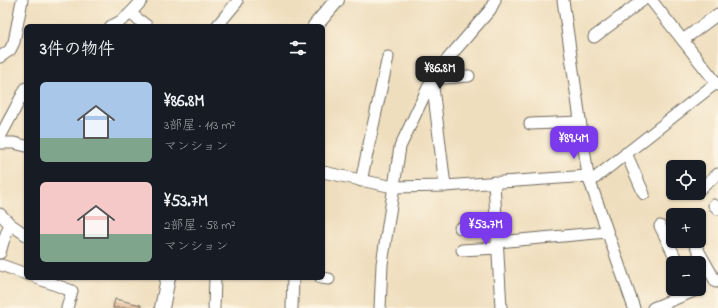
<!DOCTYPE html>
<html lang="ja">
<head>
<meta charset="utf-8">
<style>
  :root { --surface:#171b24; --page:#242831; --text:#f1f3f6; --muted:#9ea1a6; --accent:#7c3aed }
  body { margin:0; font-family:"Indie Flower","Klee One",sans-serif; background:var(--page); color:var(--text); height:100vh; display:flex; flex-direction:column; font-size:15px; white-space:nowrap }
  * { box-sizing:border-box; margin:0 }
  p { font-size:13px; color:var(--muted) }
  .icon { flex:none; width:22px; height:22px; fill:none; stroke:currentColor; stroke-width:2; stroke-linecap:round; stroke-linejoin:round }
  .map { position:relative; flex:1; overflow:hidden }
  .drawer { position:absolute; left:24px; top:24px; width:301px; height:256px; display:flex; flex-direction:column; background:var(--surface); border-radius:6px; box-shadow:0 1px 3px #0004 }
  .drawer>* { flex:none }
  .controls { position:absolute; left:666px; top:160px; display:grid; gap:8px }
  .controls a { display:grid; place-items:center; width:40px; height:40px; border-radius:6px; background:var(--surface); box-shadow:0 1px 3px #0004; font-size:20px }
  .price { position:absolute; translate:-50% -34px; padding:0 9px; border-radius:8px; background:var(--accent); color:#fff; font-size:13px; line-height:26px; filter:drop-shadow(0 1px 2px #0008) }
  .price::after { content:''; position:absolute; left:50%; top:24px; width:12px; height:9px; margin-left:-6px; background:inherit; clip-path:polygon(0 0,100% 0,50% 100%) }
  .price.active { background:#222; color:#fff }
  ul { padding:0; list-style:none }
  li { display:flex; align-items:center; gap:12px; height:100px; padding:0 16px }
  li span { display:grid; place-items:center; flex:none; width:112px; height:80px; border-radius:6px; color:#555 }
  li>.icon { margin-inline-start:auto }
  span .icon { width:48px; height:48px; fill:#fffc; stroke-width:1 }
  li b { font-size:17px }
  h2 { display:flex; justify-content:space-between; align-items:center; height:48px; padding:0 16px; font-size:17px }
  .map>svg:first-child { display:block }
  .building { fill:#ddac89 }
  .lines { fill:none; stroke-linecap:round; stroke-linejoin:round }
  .minor-casing { stroke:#706a5e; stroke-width:13 }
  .major-casing { stroke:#706a5e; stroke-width:16 }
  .minor { stroke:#fff; stroke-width:11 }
  .major { stroke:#fff; stroke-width:14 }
</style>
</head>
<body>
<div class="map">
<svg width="718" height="308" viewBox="0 0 718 308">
  <rect width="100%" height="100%" fill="#fcf5e5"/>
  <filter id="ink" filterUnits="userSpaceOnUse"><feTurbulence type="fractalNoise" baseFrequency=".025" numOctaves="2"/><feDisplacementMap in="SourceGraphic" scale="8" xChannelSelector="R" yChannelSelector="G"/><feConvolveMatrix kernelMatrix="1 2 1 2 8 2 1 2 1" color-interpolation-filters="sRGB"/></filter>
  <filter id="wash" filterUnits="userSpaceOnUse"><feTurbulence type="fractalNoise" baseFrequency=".012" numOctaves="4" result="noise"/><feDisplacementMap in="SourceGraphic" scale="16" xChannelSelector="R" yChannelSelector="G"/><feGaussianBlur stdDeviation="0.9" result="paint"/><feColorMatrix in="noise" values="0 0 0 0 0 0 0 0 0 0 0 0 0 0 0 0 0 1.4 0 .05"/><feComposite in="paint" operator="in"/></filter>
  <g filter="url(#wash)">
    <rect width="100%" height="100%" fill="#efdebd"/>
    <g id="blocks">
      <path class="building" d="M115,299L141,305V308H113Z"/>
    </g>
  </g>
  <g filter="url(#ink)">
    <use href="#blocks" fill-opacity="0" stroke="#706a5e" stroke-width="1"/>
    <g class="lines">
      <defs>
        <g id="minor">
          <path d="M563,0L588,176L634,308"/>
          <path d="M651,0L718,85"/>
          <path d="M131,14L147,26"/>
          <path d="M111,26C124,21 133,11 142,0"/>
          <path d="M217,26L237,2"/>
          <path d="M594,37L643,0"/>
          <path d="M683,40L718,14"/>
          <path d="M0,57L10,50L14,42L22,0"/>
          <path d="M530,124L580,122"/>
          <path d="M0,137L26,88"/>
          <path d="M0,143H14L26,146"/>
          <path d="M626,153L644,194"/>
          <path d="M323,172L393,187L445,186L588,176"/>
          <path d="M361,181L388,57"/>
          <path d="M494,182L501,308"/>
          <path d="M590,182L716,83"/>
          <path d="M445,186L432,79L469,76"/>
          <path d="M701,188L718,174"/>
          <path d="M714,205L718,209"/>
          <path d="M0,214L10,224L3,242L0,253"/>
          <path d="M10,224L26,235"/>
          <path d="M660,226L678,263"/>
          <path d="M460,228L496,226"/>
          <path d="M693,241L716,282"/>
          <path d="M497,242L607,232"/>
          <path d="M462,250L497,248"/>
          <path d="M1,265L26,274"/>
          <path d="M37,278L72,291L67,308"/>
          <path d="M321,278L329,279"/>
          <path d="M214,308L215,278"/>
          <path d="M292,308L293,278"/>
          <path d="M380,308L382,264L400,147L432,79L445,62L490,10L495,0"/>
          <path d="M653,308L699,289"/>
        </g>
        <g id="major">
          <path d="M315,26L337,0"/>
          <path d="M162,308L168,278"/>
        </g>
      </defs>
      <use href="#minor" class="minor-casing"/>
      <use href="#major" class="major-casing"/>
      <use href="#minor" class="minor"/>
      <use href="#major" class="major"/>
    </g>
  </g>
</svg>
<div class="controls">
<a><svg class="icon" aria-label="locate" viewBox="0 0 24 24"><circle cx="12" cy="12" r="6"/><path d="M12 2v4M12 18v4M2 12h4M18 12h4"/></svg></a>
<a>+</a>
<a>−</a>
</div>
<b class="price active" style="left:440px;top:90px">¥86.8M</b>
<b class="price" style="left:574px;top:160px">¥89.4M</b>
<b class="price" style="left:486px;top:246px">¥53.7M</b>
<section class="drawer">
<h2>3件の物件<svg class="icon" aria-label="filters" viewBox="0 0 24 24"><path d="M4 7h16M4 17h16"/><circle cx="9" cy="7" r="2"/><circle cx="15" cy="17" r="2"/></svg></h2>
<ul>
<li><span style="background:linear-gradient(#a9c7e8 70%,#7fa58c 0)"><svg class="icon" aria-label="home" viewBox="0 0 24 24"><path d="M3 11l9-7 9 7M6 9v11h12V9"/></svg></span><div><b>¥86.8M</b><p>3部屋 · 113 m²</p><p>マンション</p></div></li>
<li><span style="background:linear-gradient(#f6c9c9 65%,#7fa58c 0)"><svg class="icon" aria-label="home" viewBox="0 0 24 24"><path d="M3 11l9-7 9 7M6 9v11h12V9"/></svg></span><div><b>¥53.7M</b><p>2部屋 · 58 m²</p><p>マンション</p></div></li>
</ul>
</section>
</div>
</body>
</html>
